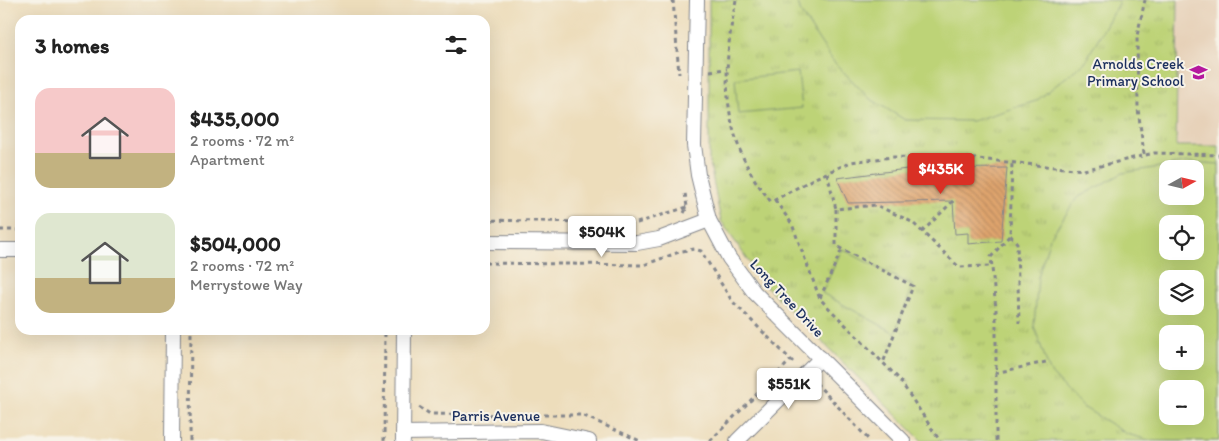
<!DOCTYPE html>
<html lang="en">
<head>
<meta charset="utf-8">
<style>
  :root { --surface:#fff; --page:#f6f6f6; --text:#222; --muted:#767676; --accent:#d93025 }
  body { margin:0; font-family:Itim,sans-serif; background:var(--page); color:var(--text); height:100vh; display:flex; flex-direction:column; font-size:19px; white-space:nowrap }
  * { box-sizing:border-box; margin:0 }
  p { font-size:16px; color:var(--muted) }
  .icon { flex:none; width:28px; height:28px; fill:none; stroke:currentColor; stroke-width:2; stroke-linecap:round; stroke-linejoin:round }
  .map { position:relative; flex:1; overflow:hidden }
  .side { position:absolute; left:15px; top:15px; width:475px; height:320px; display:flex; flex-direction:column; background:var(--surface); border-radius:15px; box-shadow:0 5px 20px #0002 }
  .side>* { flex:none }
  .needle { width:32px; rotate:82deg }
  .tools { position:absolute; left:1159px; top:160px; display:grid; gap:10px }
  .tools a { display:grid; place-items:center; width:45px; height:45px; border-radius:10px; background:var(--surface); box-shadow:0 5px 20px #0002; font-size:25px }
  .price { position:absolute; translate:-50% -42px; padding:0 11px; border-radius:5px; background:#fff; color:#222; font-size:16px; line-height:32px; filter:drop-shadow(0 1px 2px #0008) }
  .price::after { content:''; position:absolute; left:50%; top:30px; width:15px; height:11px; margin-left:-8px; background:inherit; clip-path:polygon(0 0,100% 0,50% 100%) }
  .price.on { background:var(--accent); color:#fff }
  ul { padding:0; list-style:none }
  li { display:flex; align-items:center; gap:15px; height:125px; padding:0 20px }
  li span { display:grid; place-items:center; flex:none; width:140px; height:100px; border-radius:15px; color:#555 }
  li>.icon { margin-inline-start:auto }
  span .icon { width:60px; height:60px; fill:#fffc; stroke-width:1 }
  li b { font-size:21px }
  h2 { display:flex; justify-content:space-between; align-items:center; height:60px; padding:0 20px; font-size:21px }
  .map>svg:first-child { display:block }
  .built { fill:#e6d0b7 }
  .park { fill:url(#park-tufts); stroke:#6c816a; fill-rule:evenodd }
  .garden { fill:#bdd377; stroke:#6c816a; fill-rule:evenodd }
  .building { fill:url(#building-back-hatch) }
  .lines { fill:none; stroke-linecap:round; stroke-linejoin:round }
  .minor-casing { stroke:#84868c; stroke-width:16 }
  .path { stroke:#84868c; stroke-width:3; stroke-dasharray:4 4; stroke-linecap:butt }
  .minor { stroke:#fff; stroke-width:14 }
  .labels { text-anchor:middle; stroke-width:4; stroke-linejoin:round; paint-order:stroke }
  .poi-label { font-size:15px; fill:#1b2f5e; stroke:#f7f3e8; text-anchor:end }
  .street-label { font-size:15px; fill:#1b2f5e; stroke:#f7f3e8 }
</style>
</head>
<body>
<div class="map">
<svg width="1219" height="441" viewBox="0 0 1219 441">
  <defs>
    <pattern id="park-tufts" width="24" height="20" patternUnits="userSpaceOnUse" patternTransform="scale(1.25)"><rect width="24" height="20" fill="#bdd377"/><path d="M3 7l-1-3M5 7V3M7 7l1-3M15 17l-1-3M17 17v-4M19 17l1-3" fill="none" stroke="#a2b569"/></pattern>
    <pattern id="building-back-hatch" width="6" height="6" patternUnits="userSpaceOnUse" patternTransform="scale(1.25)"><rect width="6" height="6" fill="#dfa46d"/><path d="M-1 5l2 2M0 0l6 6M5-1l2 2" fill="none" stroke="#b4865d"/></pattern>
  </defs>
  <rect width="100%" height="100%" fill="#f7f3e8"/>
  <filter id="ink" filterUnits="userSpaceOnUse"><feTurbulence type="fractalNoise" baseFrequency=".02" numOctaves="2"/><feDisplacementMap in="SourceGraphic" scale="10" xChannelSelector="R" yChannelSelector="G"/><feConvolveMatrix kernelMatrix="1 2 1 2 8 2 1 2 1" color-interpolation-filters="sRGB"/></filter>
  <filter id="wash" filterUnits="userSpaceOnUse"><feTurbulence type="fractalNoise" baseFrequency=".0096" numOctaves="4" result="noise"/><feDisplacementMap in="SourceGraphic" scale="20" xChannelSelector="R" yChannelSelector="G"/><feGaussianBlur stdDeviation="1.12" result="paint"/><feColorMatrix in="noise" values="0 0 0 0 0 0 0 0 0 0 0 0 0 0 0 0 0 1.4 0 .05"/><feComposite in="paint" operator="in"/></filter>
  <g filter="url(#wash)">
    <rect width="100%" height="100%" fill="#edddbb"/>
    <path class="built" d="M1178,0H1219V146H1176Z"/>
    <path class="park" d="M709,0H1178L1176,146H1219V441H922L765,285L721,221L709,159ZM1168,169H1195V196H1168ZM1168,224H1195V251H1168ZM1168,279H1195V306H1168ZM1168,334H1195V361H1168ZM1168,389H1195V416H1168Z"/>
    <g class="garden">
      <path d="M797,0H1120L1085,62L1036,101L972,121L905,120L869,98L833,61L801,13Z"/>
      <path d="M798,72L802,108L738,114L735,79Z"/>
      <path d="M1190,162L1219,164V441H1152L1127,434L1083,407L1050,372L1034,326L1038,277L1050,238L1077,198L1123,173ZM1168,169H1195V196H1168ZM1168,224H1195V251H1168ZM1168,279H1195V306H1168ZM1168,334H1195V361H1168ZM1168,389H1195V416H1168Z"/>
      <path d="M842,249L913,286L895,333L822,293Z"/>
    </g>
    <g id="blocks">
      <path class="building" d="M1007,168L1001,241L968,244V233L955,234L953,201L848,203L837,178L907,169Z"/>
    </g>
  </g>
  <g filter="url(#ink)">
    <use href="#blocks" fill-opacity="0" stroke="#84868c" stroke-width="1"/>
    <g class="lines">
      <defs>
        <g id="minor">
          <path d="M697,0L694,145L698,175L709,220L729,258L754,292L903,441"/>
          <path d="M485,242L637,243L659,239L709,220"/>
          <path d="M0,250H20"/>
          <path d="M403,433L541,431L589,441"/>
          <path d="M172,441L173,330"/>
          <path d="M403,441L404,330"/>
          <path d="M737,441L821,358"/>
        </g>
      </defs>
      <use href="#minor" class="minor-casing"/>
      <g class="path">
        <path d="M673,0L679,74"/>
        <path d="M736,0C724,59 720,119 751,173C756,183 764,192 771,202L813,179L851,162L892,157L978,159L1084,170L1154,153L1219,155"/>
        <path d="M710,71L727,69"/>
        <path d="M1144,154L1138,109L1137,36L1145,0"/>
        <path d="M827,173L836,209L876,205L912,222L959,267L992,266"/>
        <path d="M775,200L792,224L820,299L899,379L940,441"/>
        <path d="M836,209V246L913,286L883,363"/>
        <path d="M684,213L687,207L685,193"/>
        <path d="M485,220L637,223L687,207"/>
        <path d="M0,230H20"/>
        <path d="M922,232L953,201"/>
        <path d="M1010,235L1017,243L1019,323"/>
        <path d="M485,263L644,265L682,251L695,249L701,251L732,301L795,364"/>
        <path d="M820,298L842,249"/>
        <path d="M995,373L1046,362"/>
        <path d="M816,383L870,441"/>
        <path d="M419,407L430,414L513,415"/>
        <path d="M544,415H582L640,441"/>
        <path d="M190,441L191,330"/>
        <path d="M384,441L385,330"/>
        <path d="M710,441L791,360"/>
        <path d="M996,441V310L991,257L1010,235L1012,162"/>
      </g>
      <use href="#minor" class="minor"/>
    </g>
  </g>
  <defs>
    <symbol id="school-bare" viewBox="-9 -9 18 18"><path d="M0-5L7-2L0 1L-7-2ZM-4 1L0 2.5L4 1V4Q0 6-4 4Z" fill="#b5179e" stroke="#f7f3e8" stroke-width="2.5" paint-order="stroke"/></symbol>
  </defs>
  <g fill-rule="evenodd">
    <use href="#school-bare" x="1186" y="60" width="25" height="25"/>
  </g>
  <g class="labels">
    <g class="poi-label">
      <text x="1184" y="69">Arnolds Creek<tspan x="1184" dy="17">Primary School</tspan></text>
    </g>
    <g class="street-label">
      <text transform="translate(787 298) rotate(47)" y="5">Long Tree Drive</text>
      <text x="496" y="421">Parris Avenue</text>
    </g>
  </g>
</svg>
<div class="tools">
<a><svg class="needle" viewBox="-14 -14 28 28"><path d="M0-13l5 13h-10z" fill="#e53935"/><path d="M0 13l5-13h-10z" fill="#767676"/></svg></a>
<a><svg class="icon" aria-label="locate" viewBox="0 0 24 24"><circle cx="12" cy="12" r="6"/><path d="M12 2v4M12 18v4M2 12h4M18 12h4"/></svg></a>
<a><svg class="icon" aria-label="layers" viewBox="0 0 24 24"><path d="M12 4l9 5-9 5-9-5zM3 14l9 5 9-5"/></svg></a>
<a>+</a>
<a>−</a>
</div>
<b class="price on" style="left:941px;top:195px">$435K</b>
<b class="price" style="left:602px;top:258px">$504K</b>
<b class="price" style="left:789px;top:410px">$551K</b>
<section class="side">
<h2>3 homes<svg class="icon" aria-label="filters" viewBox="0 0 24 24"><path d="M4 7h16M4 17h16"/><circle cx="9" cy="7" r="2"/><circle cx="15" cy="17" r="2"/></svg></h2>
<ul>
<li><span style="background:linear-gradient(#f6c9c9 65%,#c2b280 0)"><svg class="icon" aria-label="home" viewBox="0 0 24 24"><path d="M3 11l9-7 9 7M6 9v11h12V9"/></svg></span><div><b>$435,000</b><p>2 rooms · 72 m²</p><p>Apartment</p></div></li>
<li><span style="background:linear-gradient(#dfe7d0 65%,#c2b280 0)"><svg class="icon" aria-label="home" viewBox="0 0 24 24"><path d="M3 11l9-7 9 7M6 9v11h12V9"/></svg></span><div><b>$504,000</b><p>2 rooms · 72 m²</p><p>Merrystowe Way</p></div></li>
</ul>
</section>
</div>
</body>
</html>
